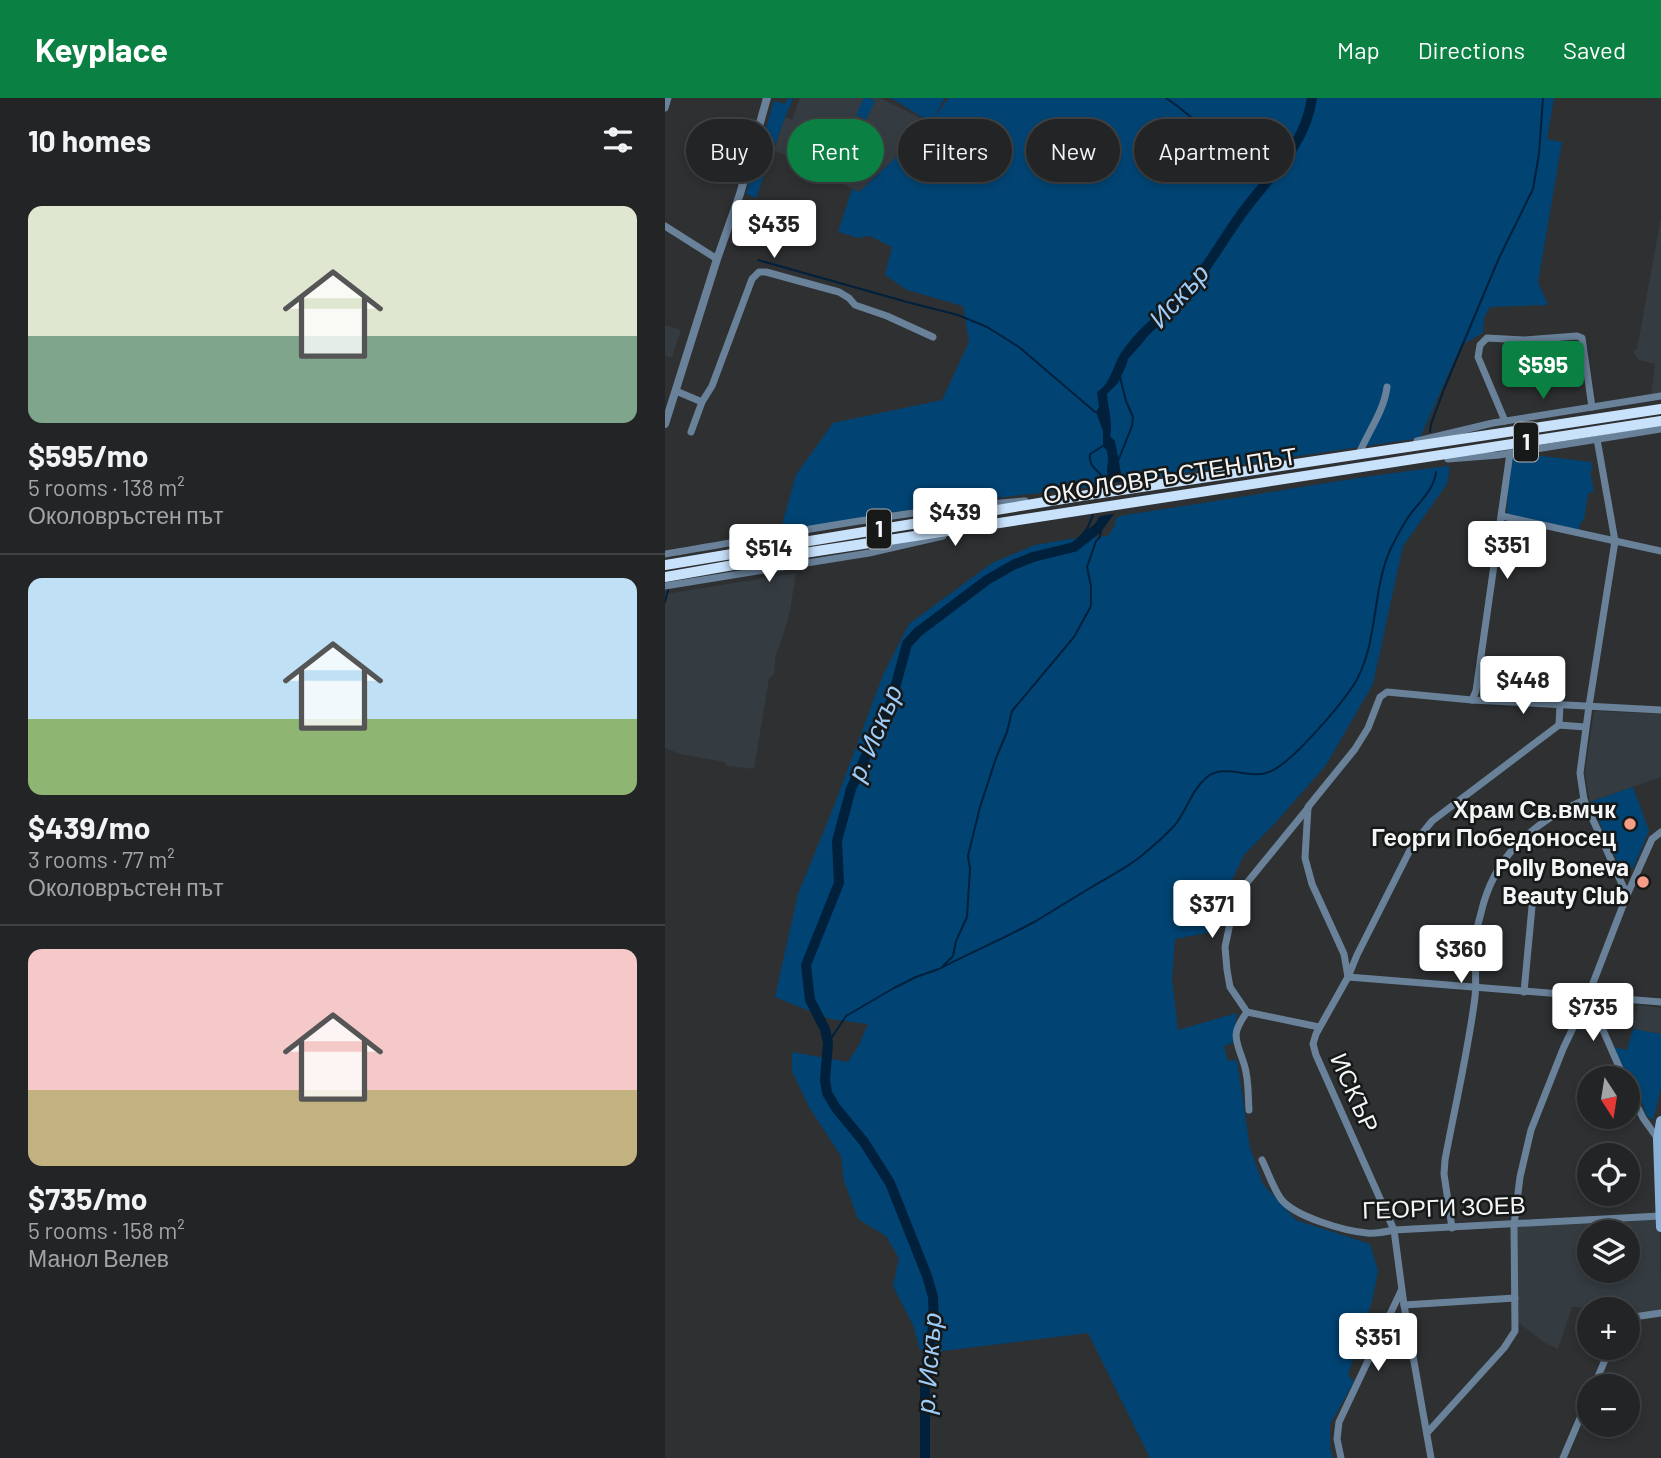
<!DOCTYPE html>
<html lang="en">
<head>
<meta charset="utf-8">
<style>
  :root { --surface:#222426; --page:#2a2c2e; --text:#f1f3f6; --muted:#a2a4a7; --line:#3f4143; --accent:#0b8043 }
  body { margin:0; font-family:Barlow,sans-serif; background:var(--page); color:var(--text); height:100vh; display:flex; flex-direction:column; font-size:26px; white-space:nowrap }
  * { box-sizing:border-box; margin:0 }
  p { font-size:23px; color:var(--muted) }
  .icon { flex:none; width:38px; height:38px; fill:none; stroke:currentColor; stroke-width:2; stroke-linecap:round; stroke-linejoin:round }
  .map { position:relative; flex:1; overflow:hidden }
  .sheet { display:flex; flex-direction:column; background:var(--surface); width:665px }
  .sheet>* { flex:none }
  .hud { position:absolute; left:21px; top:21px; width:665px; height:63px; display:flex; gap:14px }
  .needle { width:46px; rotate:168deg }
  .controls { position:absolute; left:912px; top:968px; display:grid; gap:14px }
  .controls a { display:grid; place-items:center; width:63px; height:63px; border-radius:50%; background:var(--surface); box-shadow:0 4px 10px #0003,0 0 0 2px var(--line); font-size:35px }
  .price { position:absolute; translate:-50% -60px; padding:0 16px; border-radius:7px; background:#fff; color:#222; font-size:23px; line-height:46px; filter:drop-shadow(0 2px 4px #0008) }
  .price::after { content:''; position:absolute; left:50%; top:42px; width:21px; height:16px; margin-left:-10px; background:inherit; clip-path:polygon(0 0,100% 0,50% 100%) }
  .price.active { background:var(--accent); color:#fff }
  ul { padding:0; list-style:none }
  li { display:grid; align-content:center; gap:14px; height:371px; padding:0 28px }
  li+li { border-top:2px solid var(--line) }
  li span { display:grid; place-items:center; height:217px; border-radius:14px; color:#555 }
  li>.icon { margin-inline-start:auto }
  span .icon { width:126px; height:126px; fill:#fffc; stroke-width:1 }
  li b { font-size:30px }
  h2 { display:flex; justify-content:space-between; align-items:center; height:84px; padding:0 28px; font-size:30px }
  .chip { padding:0 24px; border-radius:32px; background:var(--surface); box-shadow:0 4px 10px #0003,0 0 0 2px var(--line); font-size:24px; line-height:63px }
  .chip.active { background:var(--accent); color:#fff }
  header { display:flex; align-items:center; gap:42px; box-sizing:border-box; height:98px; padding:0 35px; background:var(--accent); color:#fff }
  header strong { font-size:33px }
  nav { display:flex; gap:38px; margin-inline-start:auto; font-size:24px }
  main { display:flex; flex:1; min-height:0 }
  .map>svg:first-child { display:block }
  .built { fill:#343b41; fill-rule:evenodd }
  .green { fill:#014474 }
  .water { fill:#01203b }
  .pier { fill:#2e3032 }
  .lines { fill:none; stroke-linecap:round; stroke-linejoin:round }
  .stream { stroke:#01203b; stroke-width:2 }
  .river { stroke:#01203b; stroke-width:10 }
  .minor { stroke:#69829a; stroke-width:7 }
  .tertiary { stroke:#69829a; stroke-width:8 }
  .secondary { stroke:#89b1d7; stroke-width:10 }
  .trunk { stroke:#c8e2fc; stroke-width:10 }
  .poi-dot { fill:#f49e87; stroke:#171818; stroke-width:2.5 }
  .labels { text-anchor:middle; stroke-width:5; stroke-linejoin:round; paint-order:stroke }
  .shield { fill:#171818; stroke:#b2b3b3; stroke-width:2 }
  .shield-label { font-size:23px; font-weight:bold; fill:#f4f5f6 }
  .street-label { font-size:24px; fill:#f4f5f6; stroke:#171818 }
  .poi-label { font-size:24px; font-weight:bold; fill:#f4f5f6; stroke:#171818; text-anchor:end }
  .water-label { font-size:26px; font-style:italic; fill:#9ecdfa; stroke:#171818 }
</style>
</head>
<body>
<header>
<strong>Keyplace</strong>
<nav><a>Map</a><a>Directions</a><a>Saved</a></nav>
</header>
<main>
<section class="sheet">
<h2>10 homes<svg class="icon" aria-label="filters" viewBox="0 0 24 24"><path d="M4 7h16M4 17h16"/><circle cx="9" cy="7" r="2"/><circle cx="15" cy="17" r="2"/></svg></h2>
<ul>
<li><span style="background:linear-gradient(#dfe7d0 60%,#7fa58c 0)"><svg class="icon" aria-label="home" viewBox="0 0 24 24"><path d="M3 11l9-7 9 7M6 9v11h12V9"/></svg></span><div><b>$595/mo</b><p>5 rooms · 138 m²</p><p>Околовръстен път</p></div></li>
<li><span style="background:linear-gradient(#bfe0f5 65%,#8fb573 0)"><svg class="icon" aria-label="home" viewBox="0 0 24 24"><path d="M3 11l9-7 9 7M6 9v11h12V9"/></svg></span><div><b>$439/mo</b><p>3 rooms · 77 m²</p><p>Околовръстен път</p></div></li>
<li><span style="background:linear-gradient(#f6c9c9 65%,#c2b280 0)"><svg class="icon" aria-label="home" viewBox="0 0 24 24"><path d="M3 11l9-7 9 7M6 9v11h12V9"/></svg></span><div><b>$735/mo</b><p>5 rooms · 158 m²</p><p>Манол Велев</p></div></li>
</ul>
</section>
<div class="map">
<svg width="996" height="1360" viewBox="0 0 996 1360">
  <rect width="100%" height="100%" fill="#2e3032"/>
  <g class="built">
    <path d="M135,0H215L265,25L251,41L194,94L109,52L120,19L127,22Z"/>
    <path d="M996,119V296L986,297L990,266L974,262L968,254L972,251Z"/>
    <path d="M0,227L16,232L7,260L0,258Z"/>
    <path d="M131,475L125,513L118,538L111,556L109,576L104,581L89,671L62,668L59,664L15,656L0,650V496Z"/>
    <path d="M929,613L996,616V679L925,704L920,674Z"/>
    <path d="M973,907L996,910V936L968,931Z"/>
    <path d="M995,1118L996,1215L963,1220L962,1211L907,1209L893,1251L880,1245L850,1222L849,1127ZM924,1134H962V1172H924Z"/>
  </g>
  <g class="green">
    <path d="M123,0L128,1L120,19L91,100L81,96L109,3L120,6Z"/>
    <path d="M199,0H204L210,3L201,22L191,17Z"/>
    <path d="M226,0H280L269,19L284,0H889L882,41L897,44L873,184L883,207L825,209L819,220L818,235L796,247L755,340L411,391L284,405L115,434L131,377L168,325L277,302L304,244L298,208L242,192L220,177L227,149L205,138L193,140L173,134L187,91L194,94L251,41L265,24Z"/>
    <path d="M131,36L167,53L158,72L122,55Z"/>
    <path d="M860,356L926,364L928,372L925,373L929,393L923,396L919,422L915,425L914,432L842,416L845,359Z"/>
    <path d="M785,368L782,386L738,448L708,586L661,667L612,723L579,757L542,835L510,841L507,882L513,932L572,915L570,928V944L559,948L563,963L572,962L585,1050L598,1086L631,1122L705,1146L713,1173L707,1203L683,1277L689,1284L665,1326V1350L668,1360H485L423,1235L277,1253L255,1252L248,1227L228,1188L234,1160L221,1138L193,1121L179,1083L176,1058L144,1009L127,973V954L183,964L195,945L203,926L165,921L110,899L133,796L169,708L218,577L244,526L327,465L370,447L405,441L443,438L450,427L451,420L459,417C568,402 676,380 785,368Z"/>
    <path d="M968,689L984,733L968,770L955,769L925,704Z"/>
    <path d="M968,931L996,936V990L988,1022L981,1017L977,1004L971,996L949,949L962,952Z"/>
  </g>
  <path class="water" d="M476,232L480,242L463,261L461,268L453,285L442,296C443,310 448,324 445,338L450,343L458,386L452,412L439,430L423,439L441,406L443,396L442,372L443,361L442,353L438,348V333L431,314L434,309L432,294C446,286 448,267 456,255C461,247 469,239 476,232Z"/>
  <path class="pier" d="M461,383V399L454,415L430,419L438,405L439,386Z"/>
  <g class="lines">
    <g class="stream">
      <path d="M501,0L511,7L603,81"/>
      <path d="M93,162L242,204L293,217L322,229L354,249L430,314"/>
      <path d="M765,334L766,326L779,291L834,160L868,91L874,56L878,0"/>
      <path d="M438,348L425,356C423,369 434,372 439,381"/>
      <path d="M453,363L467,328L468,319L461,303L455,279"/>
      <path d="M437,392L443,378"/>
      <path d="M409,449L412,443L422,431L428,417"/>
      <path d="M0,504L3,492"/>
      <path d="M278,868L288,858L291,843L302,819L305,771L303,758L315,709L331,660L342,634L347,613L409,539L426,508V488L422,469L431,443L435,439L436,431"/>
      <path d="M276,870C307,854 340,840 371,823C389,812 407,801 425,790C441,780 460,771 475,759C486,750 500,738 510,727C522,712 527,691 542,679C560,665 584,682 604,674C626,666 674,609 688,588C714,548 706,493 726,450C731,440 737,428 744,418C754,404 769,392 771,374"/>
      <path d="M163,945L181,918L229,890L251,879L274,871"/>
    </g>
    <g class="river">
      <path d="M469,246C482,229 500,217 515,201C539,176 555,146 575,118C603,78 640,50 647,0"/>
      <path d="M260,1360V1281L269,1222L268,1199L262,1178L225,1085L199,1044L171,1010L162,995L160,982L163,945L160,931L145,902L141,867L174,785L172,743L186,691L227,601L242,546L253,534L322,482L348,467L368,459L409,449L433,430"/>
    </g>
    <g class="minor">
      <path d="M0,10L3,0"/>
      <path d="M0,128L52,161"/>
      <path d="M11,293L37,304L47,288L87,181L94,174H101L174,194L184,200L190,207L222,218L268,239"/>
      <path d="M840,323L813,259L815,247L822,240L859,242L912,238L917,240L927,309"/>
      <path d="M26,334L37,304"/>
      <path d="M932,341L950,443L924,608L915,675L919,702L962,797"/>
      <path d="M752,343L828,325L996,298"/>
      <path d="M694,356C703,334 719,313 722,289"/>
      <path d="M783,361L834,357L996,331"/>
      <path d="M837,418L996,453"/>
      <path d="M0,456C119,436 239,412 360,403"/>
      <path d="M0,488L204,455L278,438"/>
      <path d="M807,602L811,593L845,355"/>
      <path d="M894,627L767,723L747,748L692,857L683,879L996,904"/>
      <path d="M894,627L920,629"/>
      <path d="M894,627L895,606"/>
      <path d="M643,710L576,792L568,811L560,849L562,872L565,889L582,914L654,929"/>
      <path d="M859,894L868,798"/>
      <path d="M923,898L959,980"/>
      <path d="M582,914C565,937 571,941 579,966C584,980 583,998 584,1012"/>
      <path d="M962,987L978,1020L993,1041"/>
      <path d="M597,1062C603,1074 608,1090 616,1101C630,1119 680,1133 702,1135C711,1136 720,1134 729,1132L995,1118"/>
      <path d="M787,1130L779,1076L780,1062C790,1008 803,954 810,899C812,880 809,860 810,841C811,832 814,823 816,815C829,758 867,725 919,702"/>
      <path d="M739,1207L850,1200"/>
      <path d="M962,1220L996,1215"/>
      <path d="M929,1288L945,1250"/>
      <path d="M762,1335L839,1250L850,1233L849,1127L855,1079L866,1032L898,951L923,898L962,797L987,741L996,734"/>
      <path d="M676,1360L672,1341L674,1324L736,1193"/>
      <path d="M766,1360L739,1207L729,1132L651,957L648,946L651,936L683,879L679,856L647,786L640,760L643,709L690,651L703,630L715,599L722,594L807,602L996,612"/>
      <path d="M898,1360L924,1299"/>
    </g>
    <path class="tertiary" d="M0,326L52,161L75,96L102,0"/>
    <path class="secondary" d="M996,1023L993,1041L996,1129"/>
    <g class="trunk">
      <path d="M0,467L410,399L996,311"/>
      <path d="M0,479L120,458L996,323"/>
    </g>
  </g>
  <g class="poi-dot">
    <circle cx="965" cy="726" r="7"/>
    <circle cx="978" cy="784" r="7"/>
  </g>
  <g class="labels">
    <g class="shield">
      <rect x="849" y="324.5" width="24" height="39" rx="5"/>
      <rect x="202" y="411.5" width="24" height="39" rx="5"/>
    </g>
    <g class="shield-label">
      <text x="861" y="352">1</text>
      <text x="214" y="439">1</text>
    </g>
    <g class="street-label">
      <text transform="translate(505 378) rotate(-9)" y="8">ОКОЛОВРЪСТЕН ПЪТ</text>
      <text transform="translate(689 995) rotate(66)" y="8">ИСКЪР</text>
      <text transform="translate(779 1110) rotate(-2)" y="8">ГЕОРГИ ЗОЕВ</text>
    </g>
    <g class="poi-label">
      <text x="951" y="720">Храм Св.вмчк<tspan x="951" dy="28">Георги Победоносец</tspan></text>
      <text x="964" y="778">Polly Boneva<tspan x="964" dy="28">Beauty Club</tspan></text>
    </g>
    <g class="water-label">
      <text transform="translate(514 198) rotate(-48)" y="9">Искър</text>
      <text transform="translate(210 635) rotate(-67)" y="9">р. Искър</text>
      <text transform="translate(264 1265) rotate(-86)" y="9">р. Искър</text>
    </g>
  </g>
</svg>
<div class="controls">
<a><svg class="needle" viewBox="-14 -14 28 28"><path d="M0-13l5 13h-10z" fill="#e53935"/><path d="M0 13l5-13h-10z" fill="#a2a4a7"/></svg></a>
<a><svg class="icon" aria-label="locate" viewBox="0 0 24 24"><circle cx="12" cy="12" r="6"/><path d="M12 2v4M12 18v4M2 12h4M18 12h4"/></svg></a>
<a><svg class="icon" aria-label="layers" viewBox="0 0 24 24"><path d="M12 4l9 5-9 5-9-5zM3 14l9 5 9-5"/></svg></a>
<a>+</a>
<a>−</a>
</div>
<b class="price" style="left:109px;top:162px">$435</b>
<b class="price active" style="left:878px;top:303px">$595</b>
<b class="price" style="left:290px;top:450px">$439</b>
<b class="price" style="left:842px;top:483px">$351</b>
<b class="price" style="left:104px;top:486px">$514</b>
<b class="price" style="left:858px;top:618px">$448</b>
<b class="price" style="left:547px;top:842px">$371</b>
<b class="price" style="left:796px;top:887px">$360</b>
<b class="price" style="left:928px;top:945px">$735</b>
<b class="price" style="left:713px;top:1275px">$351</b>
<div class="hud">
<a class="chip">Buy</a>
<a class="chip active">Rent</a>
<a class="chip">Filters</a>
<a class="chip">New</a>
<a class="chip">Apartment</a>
</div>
</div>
</main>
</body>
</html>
